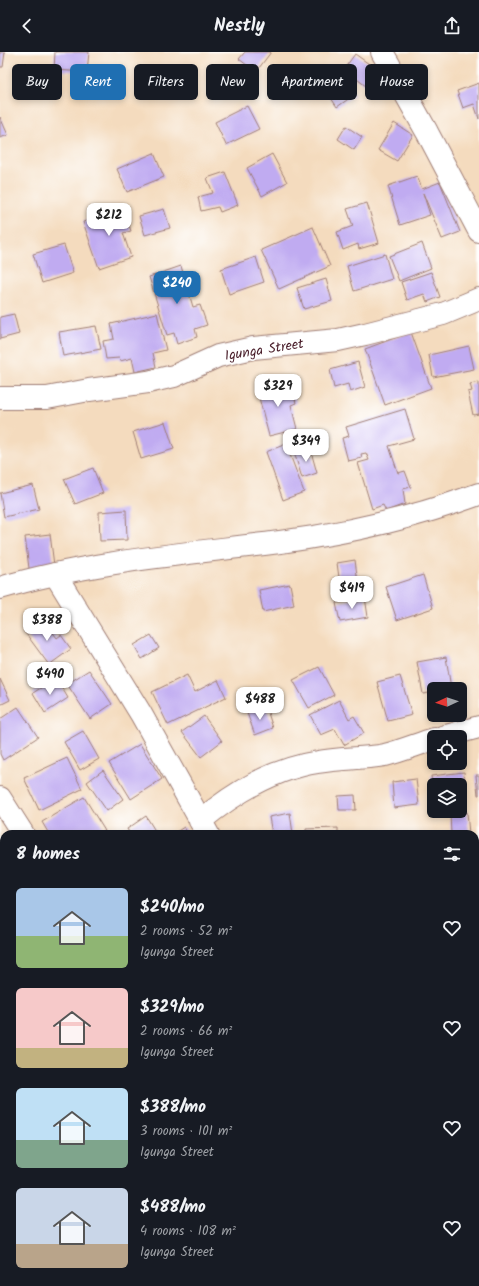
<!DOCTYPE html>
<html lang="en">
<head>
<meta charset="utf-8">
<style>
  :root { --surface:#171b24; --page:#242831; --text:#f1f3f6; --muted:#9ea1a6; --accent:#1f6fb2 }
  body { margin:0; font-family:Kalam,sans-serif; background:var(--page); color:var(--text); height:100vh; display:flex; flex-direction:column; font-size:15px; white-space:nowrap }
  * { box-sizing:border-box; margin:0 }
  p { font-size:13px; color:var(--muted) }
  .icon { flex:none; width:22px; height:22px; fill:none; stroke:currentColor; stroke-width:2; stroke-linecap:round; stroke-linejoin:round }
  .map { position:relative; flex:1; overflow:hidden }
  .sheet { position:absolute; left:0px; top:778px; width:479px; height:456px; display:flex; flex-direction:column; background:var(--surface); border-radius:12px 12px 0 0; box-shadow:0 2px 6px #0003 }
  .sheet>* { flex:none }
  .top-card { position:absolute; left:12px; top:12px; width:455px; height:36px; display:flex; gap:8px }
  .needle { width:26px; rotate:267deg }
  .fabs { position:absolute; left:427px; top:630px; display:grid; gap:8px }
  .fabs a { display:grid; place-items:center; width:40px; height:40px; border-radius:6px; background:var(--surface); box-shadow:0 2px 6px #0003; font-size:20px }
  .price { position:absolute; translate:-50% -34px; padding:0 9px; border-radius:8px; background:#fff; color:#222; font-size:13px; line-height:26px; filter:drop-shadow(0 1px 2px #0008) }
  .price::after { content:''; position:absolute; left:50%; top:24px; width:12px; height:9px; margin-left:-6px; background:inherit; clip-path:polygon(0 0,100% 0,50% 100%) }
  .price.on { background:var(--accent); color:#fff }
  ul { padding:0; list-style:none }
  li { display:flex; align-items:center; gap:12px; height:100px; padding:0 16px }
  li span { display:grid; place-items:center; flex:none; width:112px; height:80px; border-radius:6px; color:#555 }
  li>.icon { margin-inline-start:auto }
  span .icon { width:48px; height:48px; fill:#fffc; stroke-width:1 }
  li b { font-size:17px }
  h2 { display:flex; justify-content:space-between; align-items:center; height:48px; padding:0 16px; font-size:17px }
  .chip { padding:0 14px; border-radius:6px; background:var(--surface); box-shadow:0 2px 6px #0003; font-size:14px; line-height:36px }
  .chip.on { background:var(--accent); color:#fff }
  header { display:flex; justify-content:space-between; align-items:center; height:52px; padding:0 16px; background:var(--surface); font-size:18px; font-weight:600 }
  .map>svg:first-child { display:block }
  .building { fill:#c0abf1 }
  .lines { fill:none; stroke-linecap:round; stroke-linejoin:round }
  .minor-casing { stroke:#9f7d74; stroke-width:24 }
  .minor { stroke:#fff; stroke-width:22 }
  .labels { text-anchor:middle; stroke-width:3; stroke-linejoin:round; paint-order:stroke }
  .street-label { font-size:14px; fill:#4a1f2b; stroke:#fff }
</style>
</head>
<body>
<header><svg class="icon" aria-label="back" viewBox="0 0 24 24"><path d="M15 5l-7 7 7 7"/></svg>Nestly<svg class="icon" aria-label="share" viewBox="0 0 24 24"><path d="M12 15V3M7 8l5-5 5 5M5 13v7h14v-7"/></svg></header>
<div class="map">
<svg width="479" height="1234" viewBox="0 0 479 1234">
  <rect width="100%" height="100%" fill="#fff"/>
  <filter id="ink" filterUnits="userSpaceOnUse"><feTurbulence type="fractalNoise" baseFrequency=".025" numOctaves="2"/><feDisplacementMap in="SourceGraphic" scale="8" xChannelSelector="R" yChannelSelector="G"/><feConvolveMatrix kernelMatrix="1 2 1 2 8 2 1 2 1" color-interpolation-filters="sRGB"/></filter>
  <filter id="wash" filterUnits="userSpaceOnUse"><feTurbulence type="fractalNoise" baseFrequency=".012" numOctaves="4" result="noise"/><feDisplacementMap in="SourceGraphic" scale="16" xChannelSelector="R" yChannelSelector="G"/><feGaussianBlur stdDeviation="0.9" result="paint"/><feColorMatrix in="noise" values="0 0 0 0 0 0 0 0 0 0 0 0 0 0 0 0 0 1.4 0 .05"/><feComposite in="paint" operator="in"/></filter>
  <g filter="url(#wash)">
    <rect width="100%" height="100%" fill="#f4dbbe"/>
    <g id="blocks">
      <g class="building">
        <path d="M0,0H5L3,15H0Z"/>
        <path d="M55,0H89L87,20L54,18Z"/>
        <path d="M245,0H271L256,20L239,7Z"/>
        <path d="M355,2L383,22L371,38L344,17Z"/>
        <path d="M341,25L354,43L337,55L325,37Z"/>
        <path d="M479,31V67L474,52L463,56L457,39Z"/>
        <path d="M247,54L259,77L226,93L215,70Z"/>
        <path d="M0,65L8,83L0,86Z"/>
        <path d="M394,71L413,83L397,109L378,98Z"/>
        <path d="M346,74L362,85L354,98L338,87Z"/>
        <path d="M154,101L164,125L127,140L117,117Z"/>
        <path d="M272,102L287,130L262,144L247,116Z"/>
        <path d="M225,120L238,153L220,160L218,155L201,159L198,145L213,141L207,126Z"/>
        <path d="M417,124L422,137L440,130L460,180L442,187L423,141L430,163L400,173L388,134Z"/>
        <path d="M367,151L379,191L359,197L358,192L343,198L337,180L353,174L347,157Z"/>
        <path d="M123,156L131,179L123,181L131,205L99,216L83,170Z"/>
        <path d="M164,157L170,176L145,183L139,164Z"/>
        <path d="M313,175L330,214L279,237L261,198Z"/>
        <path d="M422,191L431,216L399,229L389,204Z"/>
        <path d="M64,193L73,221L42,231L33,202Z"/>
        <path d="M385,202L392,227L354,239L347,214Z"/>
        <path d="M256,205L264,230L229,242L221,217Z"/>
        <path d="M181,214L193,255L200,253L207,273L195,277L197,285L177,292L174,281L167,283L149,225Z"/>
        <path d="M431,220L440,245L427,250L424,242L407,248L401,230Z"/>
        <path d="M326,227L332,249L304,257L297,236Z"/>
        <path d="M157,261L166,298L153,301L156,315L135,320L132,306L120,309L119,306L106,307L103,289L114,287L111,272Z"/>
        <path d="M14,262L19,282L0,287V265Z"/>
        <path d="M96,274L101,297L63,304L59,280Z"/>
        <path d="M411,280L431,336L385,353L365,297Z"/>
        <path d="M469,294L474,317L433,325L429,303Z"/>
        <path d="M358,310L365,335L350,340L348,332L334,336L330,318Z"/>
        <path d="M479,330V362L473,363L468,340L472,339L470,332Z"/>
        <path d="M285,331L286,334L291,332L296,351L291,353L297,377L269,384L257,338Z"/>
        <path d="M405,357L414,387L389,394L398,421L405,419L411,435L403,437L405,452L386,459L383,453L372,457L358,411L369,408L366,401L361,402L362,406L348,409L342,386L349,384L346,375Z"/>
        <path d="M165,370L174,397L141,407L133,380Z"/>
        <path d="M286,392L304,440L283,448L266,400Z"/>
        <path d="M310,396L317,421L302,426L294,400Z"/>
        <path d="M93,416L103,441L75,452L64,427Z"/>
        <path d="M33,433L39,457L4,465L0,441Z"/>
        <path d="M126,458L127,488L100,489L99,460Z"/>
        <path d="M50,482L55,521L30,524L25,485Z"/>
        <path d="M355,508L358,531L340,533L337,511Z"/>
        <path d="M423,523L433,556L397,568L386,535Z"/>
        <path d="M290,532L294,553L263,560L259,538Z"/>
        <path d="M365,545L368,565L340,570L336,551Z"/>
        <path d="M42,566L57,586L61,583L71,597L49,613L24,579Z"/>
        <path d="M151,583L159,596L142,607L134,593Z"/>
        <path d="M446,605L451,636L434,637V640L423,642L417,610Z"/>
        <path d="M319,615L334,643L309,656L293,628Z"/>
        <path d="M89,618L112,652L90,667L67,632Z"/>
        <path d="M187,623L195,640L218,628L226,645L168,673L152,640Z"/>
        <path d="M400,624L412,663L388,669L377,630Z"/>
        <path d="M56,626L68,646L45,661L33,641Z"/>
        <path d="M0,627L10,648L0,653Z"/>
        <path d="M339,648L349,667L354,664L364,681L344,693L335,677L321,683L310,663Z"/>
        <path d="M18,655L38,685L3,708L0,702V667Z"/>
        <path d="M266,655L273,676L255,683L247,661Z"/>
        <path d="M204,664L222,689L201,705L182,680Z"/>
        <path d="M83,679L99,707L80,718L64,690Z"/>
        <path d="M140,692L162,727L131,747L109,711Z"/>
        <path d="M67,706L82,737L39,758L24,726Z"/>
        <path d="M103,718L123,747L107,759L87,730Z"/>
        <path d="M464,720L467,746H460V733H434L433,738L431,724Z"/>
        <path d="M476,723H479V743H478Z"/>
        <path d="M416,727L419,753L394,756L392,730Z"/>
        <path d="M355,743L356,758H339L338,744Z"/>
        <path d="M84,745L105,779L100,782H49L42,770Z"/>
        <path d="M467,760L469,782H451L450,762Z"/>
        <path d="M290,761L293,782H272L269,765Z"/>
        <path d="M146,764L157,782H130L127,777Z"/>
        <path d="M184,775L188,782H173Z"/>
        <path d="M338,776V782H306V777Z"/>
        <path d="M475,917L479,919L475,932Z"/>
        <path d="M478,936H479V951L475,950Z"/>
        <path d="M475,1015L479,1016V1053L475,1052Z"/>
        <path d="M0,1178H4V1200L0,1201Z"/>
        <path d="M4,1225V1230H8L9,1234H0V1226Z"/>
        <path d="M17,1230H36L37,1234H18Z"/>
        <path d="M239,1230H249V1234H223V1232Z"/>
      </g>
    </g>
  </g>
  <g filter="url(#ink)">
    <use href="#blocks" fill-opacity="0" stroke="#9f7d74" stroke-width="1"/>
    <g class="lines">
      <defs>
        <g id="minor">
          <path d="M382,0L427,80L479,179"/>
          <path d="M0,346H47L89,338L148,330L174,324L218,304L253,296L338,288L365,282L443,262L479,247"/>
          <path d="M55,522L141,662L208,782"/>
          <path d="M0,536C91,509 186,502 280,490C348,481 414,466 479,442"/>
          <path d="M442,685L479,675"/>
          <path d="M0,746L23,782"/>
          <path d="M200,769C235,740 273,717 318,710C340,706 363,707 385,703C401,699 418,692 434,687"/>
          <path d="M475,1001L479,1003"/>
          <path d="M0,1002L4,999"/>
          <path d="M0,1211L4,1210"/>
          <path d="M126,1230L133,1234"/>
        </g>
      </defs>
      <use href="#minor" class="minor-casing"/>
      <use href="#minor" class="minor"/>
    </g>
  </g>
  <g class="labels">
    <g class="street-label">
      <text transform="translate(264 297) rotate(-9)" y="5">Igunga Street</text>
    </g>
  </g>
</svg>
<div class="fabs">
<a><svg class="needle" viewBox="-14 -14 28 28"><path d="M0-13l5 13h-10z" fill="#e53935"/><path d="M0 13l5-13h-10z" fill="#9ea1a6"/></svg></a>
<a><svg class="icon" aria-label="locate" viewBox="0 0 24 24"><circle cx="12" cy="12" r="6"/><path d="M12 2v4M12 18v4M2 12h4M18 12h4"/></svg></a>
<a><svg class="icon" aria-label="layers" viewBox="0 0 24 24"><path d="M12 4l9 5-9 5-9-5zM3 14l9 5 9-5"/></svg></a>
</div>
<b class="price" style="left:109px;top:185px">$212</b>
<b class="price on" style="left:177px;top:253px">$240</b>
<b class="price" style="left:278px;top:356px">$329</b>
<b class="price" style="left:306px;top:411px">$349</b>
<b class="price" style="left:352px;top:558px">$419</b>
<b class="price" style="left:47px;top:590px">$388</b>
<b class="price" style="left:50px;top:644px">$490</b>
<b class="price" style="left:260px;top:669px">$488</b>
<div class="top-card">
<a class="chip">Buy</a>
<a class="chip on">Rent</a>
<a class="chip">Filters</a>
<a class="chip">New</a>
<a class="chip">Apartment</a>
<a class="chip">House</a>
</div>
<section class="sheet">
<h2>8 homes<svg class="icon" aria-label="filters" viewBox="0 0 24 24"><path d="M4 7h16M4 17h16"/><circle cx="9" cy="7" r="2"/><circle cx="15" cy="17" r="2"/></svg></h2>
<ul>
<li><span style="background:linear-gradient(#a9c7e8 60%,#8fb573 0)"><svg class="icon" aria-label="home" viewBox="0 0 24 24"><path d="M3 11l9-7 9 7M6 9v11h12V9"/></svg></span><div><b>$240/mo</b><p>2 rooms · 52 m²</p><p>Igunga Street</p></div><svg class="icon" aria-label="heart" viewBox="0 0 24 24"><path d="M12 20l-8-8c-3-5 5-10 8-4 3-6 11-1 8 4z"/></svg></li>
<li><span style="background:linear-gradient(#f6c9c9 75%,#c2b280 0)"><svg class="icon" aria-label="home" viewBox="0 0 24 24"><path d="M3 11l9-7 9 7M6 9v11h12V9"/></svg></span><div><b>$329/mo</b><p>2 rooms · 66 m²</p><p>Igunga Street</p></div><svg class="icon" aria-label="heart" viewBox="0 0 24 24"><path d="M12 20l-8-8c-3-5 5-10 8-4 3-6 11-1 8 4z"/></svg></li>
<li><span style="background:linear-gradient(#bfe0f5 65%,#7fa58c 0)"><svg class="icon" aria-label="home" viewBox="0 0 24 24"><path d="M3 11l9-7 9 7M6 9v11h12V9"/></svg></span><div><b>$388/mo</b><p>3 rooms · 101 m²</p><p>Igunga Street</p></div><svg class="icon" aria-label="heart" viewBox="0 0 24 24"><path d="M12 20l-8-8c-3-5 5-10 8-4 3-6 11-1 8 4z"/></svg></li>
<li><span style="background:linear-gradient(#c9d6e8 70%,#b9a48a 0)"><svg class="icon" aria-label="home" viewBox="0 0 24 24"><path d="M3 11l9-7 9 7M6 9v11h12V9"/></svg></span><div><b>$488/mo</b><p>4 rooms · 108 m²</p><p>Igunga Street</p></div><svg class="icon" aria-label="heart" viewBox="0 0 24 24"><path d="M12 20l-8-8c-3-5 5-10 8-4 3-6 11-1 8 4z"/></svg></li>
</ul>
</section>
</div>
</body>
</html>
